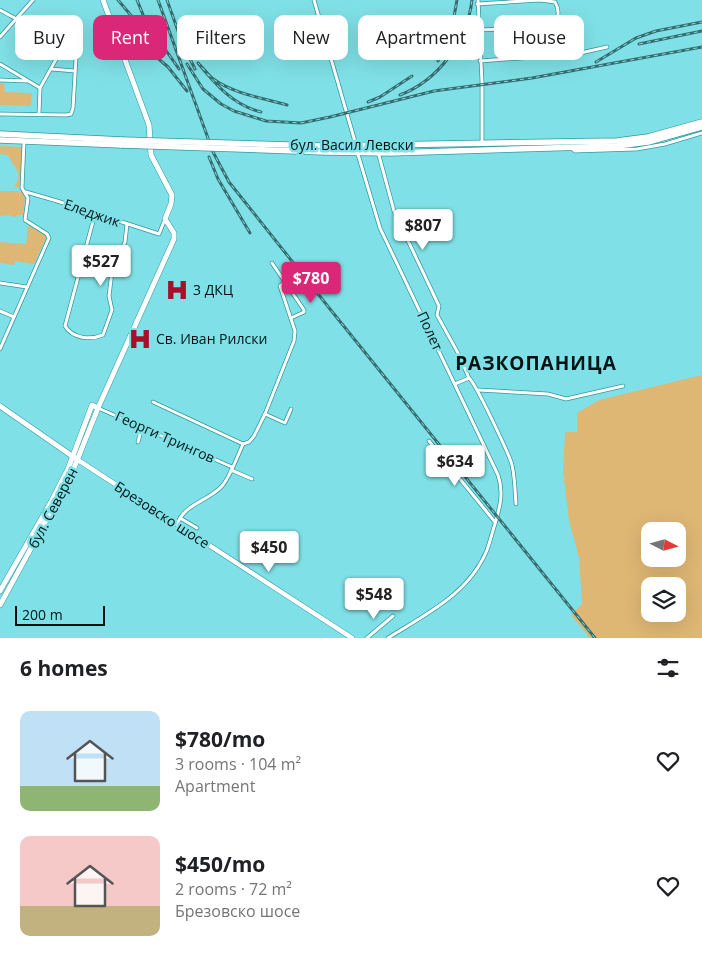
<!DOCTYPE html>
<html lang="en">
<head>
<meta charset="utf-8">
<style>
  :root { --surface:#fff; --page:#f6f6f6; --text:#202124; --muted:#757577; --accent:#db2777 }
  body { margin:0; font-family:"Open Sans",sans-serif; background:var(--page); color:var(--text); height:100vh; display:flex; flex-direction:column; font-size:19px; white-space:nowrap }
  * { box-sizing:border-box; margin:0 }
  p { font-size:16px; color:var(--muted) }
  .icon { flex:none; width:28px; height:28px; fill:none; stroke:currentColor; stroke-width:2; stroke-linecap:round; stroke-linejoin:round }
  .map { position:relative; height:638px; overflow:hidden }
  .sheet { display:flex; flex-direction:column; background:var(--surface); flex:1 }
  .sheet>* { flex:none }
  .top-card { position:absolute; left:15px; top:15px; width:672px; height:45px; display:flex; gap:10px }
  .needle { width:32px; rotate:96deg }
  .tools { position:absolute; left:641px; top:522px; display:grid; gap:10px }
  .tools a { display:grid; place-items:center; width:45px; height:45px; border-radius:10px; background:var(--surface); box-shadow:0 5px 20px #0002; font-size:25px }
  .scale { position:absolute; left:15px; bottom:12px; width:90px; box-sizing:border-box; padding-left:5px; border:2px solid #001314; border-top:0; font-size:14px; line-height:18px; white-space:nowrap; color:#001314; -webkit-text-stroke:4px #7fe1e7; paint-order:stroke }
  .price { position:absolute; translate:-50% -42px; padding:0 11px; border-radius:5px; background:#fff; color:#222; font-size:16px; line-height:32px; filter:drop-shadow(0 1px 2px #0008) }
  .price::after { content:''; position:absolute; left:50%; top:30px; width:15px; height:11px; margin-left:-8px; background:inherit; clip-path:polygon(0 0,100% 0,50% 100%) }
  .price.selected { background:var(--accent); color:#fff }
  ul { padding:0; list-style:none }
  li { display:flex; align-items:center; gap:15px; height:125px; padding:0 20px }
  li span { display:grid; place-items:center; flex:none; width:140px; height:100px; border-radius:10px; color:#555 }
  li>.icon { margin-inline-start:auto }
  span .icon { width:60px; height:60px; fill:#fffc; stroke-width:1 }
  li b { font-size:21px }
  h2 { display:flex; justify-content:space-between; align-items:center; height:60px; padding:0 20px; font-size:21px }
  .chip { padding:0 18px; border-radius:10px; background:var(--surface); box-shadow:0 5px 20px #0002; font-size:18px; line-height:45px }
  .chip.selected { background:var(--accent); color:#fff }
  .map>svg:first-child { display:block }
  .green { fill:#deb774; fill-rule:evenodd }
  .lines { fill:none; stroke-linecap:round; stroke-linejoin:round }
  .minor-casing { stroke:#2f999f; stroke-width:4.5 }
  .tertiary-casing { stroke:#2f999f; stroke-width:5.5 }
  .secondary-casing { stroke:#2f999f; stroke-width:6 }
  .primary-casing { stroke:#2f999f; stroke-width:7 }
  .minor { stroke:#fff; stroke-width:3 }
  .tertiary { stroke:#fff; stroke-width:4.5 }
  .secondary { stroke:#fff; stroke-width:5 }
  .primary { stroke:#fff; stroke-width:5.5 }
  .rail-casing { stroke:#376c6f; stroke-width:3 }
  .rail { stroke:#7fe1e7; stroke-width:1; stroke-dasharray:4; stroke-linecap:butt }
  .primary-bridge-casing { stroke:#2f999f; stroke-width:7; stroke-linecap:butt }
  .primary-bridge { stroke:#fff; stroke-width:5.5 }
  .labels { text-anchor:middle; stroke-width:5; stroke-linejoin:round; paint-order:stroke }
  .street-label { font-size:14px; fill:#001314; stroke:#7fe1e7 }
  .poi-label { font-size:14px; fill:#001314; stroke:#7fe1e7; text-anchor:start }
  .district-label { font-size:19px; font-weight:bold; letter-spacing:1px; fill:#001314; stroke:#7fe1e7 }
</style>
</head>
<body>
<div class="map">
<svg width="702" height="638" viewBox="0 0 702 638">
  <rect width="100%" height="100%" fill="#7fe1e7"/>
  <g class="green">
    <path d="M0,83H4L5,92L32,93L31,106L0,105Z"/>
    <path d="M0,146L22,147L21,187H14C24,172 15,170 8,155L0,154Z"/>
    <path d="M0,191H19V208L20,191L22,192L25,198L23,215H17L16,217L10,216V215L0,216Z"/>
    <path d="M28,225L47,236L34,264L15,261L14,265L0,263V242L26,244Z"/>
    <path d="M702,375V638H590L571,615L582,604L579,557L569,521L563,471L565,432H577V413L599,400ZM650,531H678V559H650ZM650,586H678V614H650Z"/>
  </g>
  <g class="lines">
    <defs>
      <g id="minor">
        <path d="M314,0L356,145"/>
        <path d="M478,0L482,82V142"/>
        <path d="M477,4L540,0L555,2C560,10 559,21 551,27L478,30"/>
        <path d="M0,10C14,18 71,47 76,58L73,108L71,114L66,115L0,114"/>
        <path d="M0,37L33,0"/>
        <path d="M480,61L576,54L607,47"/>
        <path d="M0,64L40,88"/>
        <path d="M51,69L75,71"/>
        <path d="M0,80L27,81"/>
        <path d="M39,114L40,88L63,47"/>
        <path d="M571,148L575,151L637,149L665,144L702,133"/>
        <path d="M357,151L380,228L498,475C504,492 500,507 495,524C492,533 490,542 487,550C469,594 426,614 388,638"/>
        <path d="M378,152L394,211L439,306L437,315L458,353L469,378"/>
        <path d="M26,192L57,201L159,234L165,219"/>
        <path d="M95,214L65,326C73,339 91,340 103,335L112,310L109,296L112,272L125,242L127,224"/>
        <path d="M285,282L304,310V312L291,318"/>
        <path d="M0,283L27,287"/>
        <path d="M0,311L14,317"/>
        <path d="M0,349L49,238L47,234L25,220L28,198L22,188L24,142"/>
        <path d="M455,384L469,378C475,382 510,456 512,465C515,478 515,491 516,504"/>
        <path d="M478,390L548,394L566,399L623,386"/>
        <path d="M153,402L243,444"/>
        <path d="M98,408L232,467"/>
        <path d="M265,414L285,423L291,409"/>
        <path d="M429,441L495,522"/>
        <path d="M138,442L142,427"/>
        <path d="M231,470L252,479"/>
        <path d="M180,518L197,528"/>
        <path d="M177,525C183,504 209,501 222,486C230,477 238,455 243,444L249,442L254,436L265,414L294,341L295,331L280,286L285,282L272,263"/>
        <path d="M367,638L393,616"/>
      </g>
      <path id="tertiary" d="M78,460L352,638"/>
      <g id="secondary">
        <path d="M0,406L75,458"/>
        <path d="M0,591L51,502L68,469L92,405L98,408"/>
        <path d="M0,605L72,473L98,408L174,239V233L165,219L171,204L172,195L151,155L149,125L103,0"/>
      </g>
      <g id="primary">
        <path d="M0,134L122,140"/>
        <path d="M0,140L122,145"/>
        <path d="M326,146L617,141L648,137L702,122"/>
        <path d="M325,152L389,153L617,146L648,142L702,127"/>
      </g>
    </defs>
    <use href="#minor" class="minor-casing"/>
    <use href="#tertiary" class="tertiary-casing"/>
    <use href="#secondary" class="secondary-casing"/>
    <use href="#primary" class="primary-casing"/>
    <use href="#minor" class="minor"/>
    <use href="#tertiary" class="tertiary"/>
    <use href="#secondary" class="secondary"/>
    <use href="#primary" class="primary"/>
    <defs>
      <g id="rail">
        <path d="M118,0L134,19L148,33"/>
        <path d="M137,0L146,22L179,69"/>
        <path d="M158,0L213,152L229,182L330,309L595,638"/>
        <path d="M167,0L183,45L195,69"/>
        <path d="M125,30L168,67L187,91"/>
        <path d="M639,44L702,31"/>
        <path d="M438,61C450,43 453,22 457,0"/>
        <path d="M596,62L636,38L656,31L702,22"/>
        <path d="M187,64L203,89L221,104L234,111L266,121L301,123L330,117L434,91L532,78L702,47"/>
        <path d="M400,95C439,80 467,41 472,0"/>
        <path d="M368,102L380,97L412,76"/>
        <path d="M261,112C233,105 216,85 198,63C203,68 207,73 212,78C233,94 263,98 287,105"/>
        <path d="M209,157L218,179L250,233"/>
      </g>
    </defs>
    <use href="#rail" class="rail-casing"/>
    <use href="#rail" class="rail"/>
    <defs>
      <g id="primary-bridge">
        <path d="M122,140L326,146"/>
        <path d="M122,145L325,152"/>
      </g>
    </defs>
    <use href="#primary-bridge" class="primary-bridge-casing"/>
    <use href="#primary-bridge" class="primary-bridge"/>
  </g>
  <defs>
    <symbol id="hospital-bare" viewBox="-9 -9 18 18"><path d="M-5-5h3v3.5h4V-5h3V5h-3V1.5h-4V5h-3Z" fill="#a70f2a" stroke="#7fe1e7" stroke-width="2.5" paint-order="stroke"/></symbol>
  </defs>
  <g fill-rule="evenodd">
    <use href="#hospital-bare" x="161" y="274" width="32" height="32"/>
    <use href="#hospital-bare" x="124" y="323" width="32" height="32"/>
  </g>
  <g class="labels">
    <g class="street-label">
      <text x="352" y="150">бул. Васил Левски</text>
      <text transform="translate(92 213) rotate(19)" y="5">Еледжик</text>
      <text transform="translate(430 331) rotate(65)" y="5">Полет</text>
      <text transform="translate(165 437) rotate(24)" y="5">Георги Трингов</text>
      <text transform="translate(53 508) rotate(-62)" y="5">бул. Северен</text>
      <text transform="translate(162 515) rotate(33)" y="5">Брезовско шосе</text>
    </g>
    <g class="poi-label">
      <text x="193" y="295">3 ДКЦ</text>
      <text x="156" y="344">Св. Иван Рилски</text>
    </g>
    <g class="district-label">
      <text x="536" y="370">РАЗКОПАНИЦА</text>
    </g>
  </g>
</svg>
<div class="tools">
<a><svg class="needle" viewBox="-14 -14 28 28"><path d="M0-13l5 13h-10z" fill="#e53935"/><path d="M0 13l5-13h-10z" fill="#757577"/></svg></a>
<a><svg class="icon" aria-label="layers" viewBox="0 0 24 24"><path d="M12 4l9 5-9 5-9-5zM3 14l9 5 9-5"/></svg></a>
</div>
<div class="scale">200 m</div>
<b class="price" style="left:423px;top:251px">$807</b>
<b class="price" style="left:101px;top:287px">$527</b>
<b class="price selected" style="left:311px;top:304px">$780</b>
<b class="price" style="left:455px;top:487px">$634</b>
<b class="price" style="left:269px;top:573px">$450</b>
<b class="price" style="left:374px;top:620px">$548</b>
<div class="top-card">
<a class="chip">Buy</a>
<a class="chip selected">Rent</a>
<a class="chip">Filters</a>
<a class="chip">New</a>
<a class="chip">Apartment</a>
<a class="chip">House</a>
</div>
</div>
<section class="sheet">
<h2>6 homes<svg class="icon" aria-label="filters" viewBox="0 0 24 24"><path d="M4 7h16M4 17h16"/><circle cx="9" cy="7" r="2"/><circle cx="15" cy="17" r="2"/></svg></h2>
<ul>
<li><span style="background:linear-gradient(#bfe0f5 75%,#8fb573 0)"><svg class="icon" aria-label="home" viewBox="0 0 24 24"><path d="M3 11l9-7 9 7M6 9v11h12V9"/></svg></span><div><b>$780/mo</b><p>3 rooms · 104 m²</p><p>Apartment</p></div><svg class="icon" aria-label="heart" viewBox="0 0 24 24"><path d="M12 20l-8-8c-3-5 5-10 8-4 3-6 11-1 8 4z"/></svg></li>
<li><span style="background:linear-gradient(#f6c9c9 70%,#c2b280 0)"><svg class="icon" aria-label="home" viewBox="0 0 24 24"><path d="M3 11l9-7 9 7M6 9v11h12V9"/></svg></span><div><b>$450/mo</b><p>2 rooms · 72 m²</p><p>Брезовско шосе</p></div><svg class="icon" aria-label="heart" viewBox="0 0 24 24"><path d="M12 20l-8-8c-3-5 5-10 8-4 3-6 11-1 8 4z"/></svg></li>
</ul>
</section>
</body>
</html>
